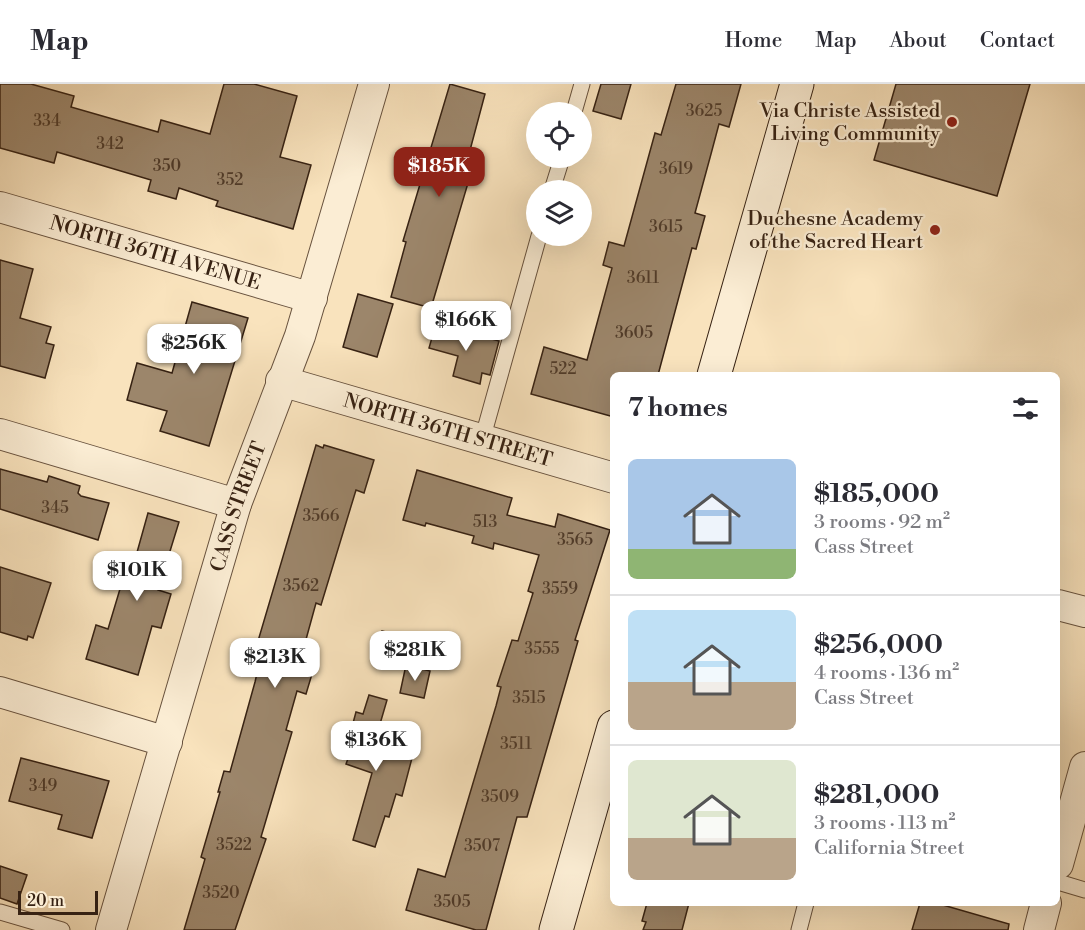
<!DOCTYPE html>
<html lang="en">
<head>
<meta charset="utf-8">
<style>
  :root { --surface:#fff; --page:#f2f2f3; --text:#2b2b33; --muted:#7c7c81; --line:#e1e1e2; --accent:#8f2418 }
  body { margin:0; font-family:"Libre Bodoni",serif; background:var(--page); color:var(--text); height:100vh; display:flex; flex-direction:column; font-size:22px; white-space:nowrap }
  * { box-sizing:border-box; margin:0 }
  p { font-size:20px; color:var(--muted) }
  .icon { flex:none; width:33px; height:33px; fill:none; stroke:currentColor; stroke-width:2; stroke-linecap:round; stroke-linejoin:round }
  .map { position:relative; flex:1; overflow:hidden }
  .sheet { position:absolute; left:610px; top:288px; width:450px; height:534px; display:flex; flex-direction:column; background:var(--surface); border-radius:9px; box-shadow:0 6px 24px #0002 }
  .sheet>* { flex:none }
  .buttons { position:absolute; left:526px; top:18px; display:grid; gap:12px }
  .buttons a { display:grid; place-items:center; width:66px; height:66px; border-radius:50%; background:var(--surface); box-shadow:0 6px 24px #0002; font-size:30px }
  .scale { position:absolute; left:18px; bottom:15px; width:80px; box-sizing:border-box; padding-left:6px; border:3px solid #372213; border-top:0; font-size:16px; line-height:21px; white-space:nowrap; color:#372213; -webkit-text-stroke:4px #fbedd4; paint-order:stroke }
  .price { position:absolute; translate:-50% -51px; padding:0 14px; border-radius:12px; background:#fff; color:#222; font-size:20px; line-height:39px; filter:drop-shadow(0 2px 3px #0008) }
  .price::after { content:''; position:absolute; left:50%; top:36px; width:18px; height:14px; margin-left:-9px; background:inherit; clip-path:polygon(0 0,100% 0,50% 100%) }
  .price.on { background:var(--accent); color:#fff }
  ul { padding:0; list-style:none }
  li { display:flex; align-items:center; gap:18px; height:150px; padding:0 18px }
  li+li { border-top:2px solid var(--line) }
  li span { display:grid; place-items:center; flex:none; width:168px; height:120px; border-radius:9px; color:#555 }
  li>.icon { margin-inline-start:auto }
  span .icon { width:72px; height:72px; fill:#fffc; stroke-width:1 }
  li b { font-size:26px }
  h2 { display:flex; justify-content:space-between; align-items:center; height:72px; padding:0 18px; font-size:26px }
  header { display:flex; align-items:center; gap:36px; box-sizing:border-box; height:84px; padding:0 30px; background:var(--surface); border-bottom:2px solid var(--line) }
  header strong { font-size:28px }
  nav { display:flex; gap:33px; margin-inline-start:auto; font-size:21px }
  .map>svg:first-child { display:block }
  .building { fill:#9c866b; stroke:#372213; stroke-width:1.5 }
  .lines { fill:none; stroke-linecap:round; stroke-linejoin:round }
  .lane-casing { stroke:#68523e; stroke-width:17 }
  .street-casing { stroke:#68523e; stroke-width:32 }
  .secondary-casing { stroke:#372213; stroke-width:35 }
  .lane { stroke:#fbedd4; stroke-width:15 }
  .street { stroke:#fbedd4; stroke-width:30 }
  .secondary { stroke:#fbedd4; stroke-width:33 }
  .poi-dot { fill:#8f2418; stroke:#fbedd4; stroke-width:2 }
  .labels { text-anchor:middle; stroke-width:4.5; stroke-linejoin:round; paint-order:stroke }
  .number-label { font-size:16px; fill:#503b29 }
  .poi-label { font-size:20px; fill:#372213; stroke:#fbedd4; text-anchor:end }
  .street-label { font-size:20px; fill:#372213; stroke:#fbedd4 }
</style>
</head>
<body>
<header>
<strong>Map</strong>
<nav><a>Home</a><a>Map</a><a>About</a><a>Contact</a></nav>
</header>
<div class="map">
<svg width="1085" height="846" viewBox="0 0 1085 846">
  <rect width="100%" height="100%" fill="#f9e3bd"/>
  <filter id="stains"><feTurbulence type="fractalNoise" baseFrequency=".00333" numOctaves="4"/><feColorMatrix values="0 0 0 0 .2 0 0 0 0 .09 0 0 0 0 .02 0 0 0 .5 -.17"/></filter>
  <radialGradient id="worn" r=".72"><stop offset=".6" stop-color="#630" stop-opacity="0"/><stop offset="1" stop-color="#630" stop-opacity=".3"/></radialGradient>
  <g class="building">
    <path d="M0,0H31L74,12L71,23L158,48L161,36L210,50L224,0H254L297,12L280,73L311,81L293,145L216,122L218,117L179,104L176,115L148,107L151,96L57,68L54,79L0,64Z"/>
    <path d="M450,0L485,10L469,70L476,72L431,224L391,213L406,158L403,157Z"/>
    <path d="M601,0H631L621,35L593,27Z"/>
    <path d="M676,0H741L729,43L719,40L711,70L695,129L705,132L696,165L692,164L658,291H614V333L531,310L544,263L587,276L612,184L603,181L609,158L624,162L655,49L661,51Z"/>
    <path d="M896,0H1030L997,112L874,76Z"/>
    <path d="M0,176L33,185L20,234L51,243L46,259L54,261L45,294L0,282Z"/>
    <path d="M358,210L393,220L377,273L343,263Z"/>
    <path d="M192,218L248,234L209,362L160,347L167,327L127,316L137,279L172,289Z"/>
    <path d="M436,240L499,257L490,291L482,289L480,300L453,292L458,272L429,264Z"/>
    <path d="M316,361L323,364L324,361L374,376L364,409L356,406L321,521L316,519L299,581L305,582L303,587L312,590L306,610L297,607L286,646L292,648L261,753L266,755L235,846H184L205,775L201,773L220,708H218L224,687L230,688L255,598L264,559L258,557Z"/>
    <path d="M0,385L47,398L49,392L80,402L78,409L81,412L109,419L98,456L0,425Z"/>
    <path d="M417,386L512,414L507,431L555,443L558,430L610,446L575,556L578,557L527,733H517L486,846H476L406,826L418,785L445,793L496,622L501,603L497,602L512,556L518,557L533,509L528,507L539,471L494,459L493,465L472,459L474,452L426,439L425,442L403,436Z"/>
    <path d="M148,429L179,438L158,506L171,510L161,544L152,542L138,591L86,575L96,541L108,545L123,495L129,497Z"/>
    <path d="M0,483L51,499L33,554L28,552L27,556L0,548Z"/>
    <path d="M382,547L409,554L402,583L375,576Z"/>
    <path d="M406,581L430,587L424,614L400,609Z"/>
    <path d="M369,611L387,616L373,664L412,674L402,712L396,710L389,733L385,732L375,763L353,756L372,689L346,680L355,656L349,654L356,628L363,630Z"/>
    <path d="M21,674L109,697L92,754L58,745L62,731L9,717Z"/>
    <path d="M0,782L27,791L17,820L0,814Z"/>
    <path d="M647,819H689L682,846H643L646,838L642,837Z"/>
    <path d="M920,819H936L1009,840L1008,846H912Z"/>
  </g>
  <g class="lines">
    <defs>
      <g id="lane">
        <path d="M574,28L582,0"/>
        <path d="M552,106L562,74"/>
        <path d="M482,356L539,152"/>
        <path d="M1058,798L1085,806"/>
        <path d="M0,828L62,846"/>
        <path d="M799,846L806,819"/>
      </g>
      <g id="street">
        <path id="s1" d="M0,123L312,214"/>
        <path id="s2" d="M281,297L614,394"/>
        <path d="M0,350L236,420"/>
        <path d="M1058,521L1085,528"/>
        <path d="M0,608L167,658"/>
        <path d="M1058,780L1085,683"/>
        <path id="s3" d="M111,846L236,420L300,252L374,0"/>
        <path d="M1039,846L1046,819"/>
      </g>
      <g id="secondary">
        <path d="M714,291L797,0"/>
        <path d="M556,846L614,643"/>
      </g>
    </defs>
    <use href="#lane" class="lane-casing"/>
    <use href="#street" class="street-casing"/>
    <use href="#secondary" class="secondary-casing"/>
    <use href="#lane" class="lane"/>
    <use href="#street" class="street"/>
    <use href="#secondary" class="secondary"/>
  </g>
  <g class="poi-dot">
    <circle cx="952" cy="38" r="6"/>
    <circle cx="935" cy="146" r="6"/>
  </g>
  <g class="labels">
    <g class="number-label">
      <text x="704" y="32">3625</text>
      <text x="47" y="42">334</text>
      <text x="110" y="65">342</text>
      <text x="167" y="87">350</text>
      <text x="676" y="90">3619</text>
      <text x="230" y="101">352</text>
      <text x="666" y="148">3615</text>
      <text x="643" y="199">3611</text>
      <text x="634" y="254">3605</text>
      <text x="563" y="290">522</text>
      <text x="55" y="429">345</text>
      <text x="321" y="437">3566</text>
      <text x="485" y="443">513</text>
      <text x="575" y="461">3565</text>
      <text x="301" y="507">3562</text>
      <text x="560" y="510">3559</text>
      <text x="542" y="570">3555</text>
      <text x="529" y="619">3515</text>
      <text x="516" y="665">3511</text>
      <text x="43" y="707">349</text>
      <text x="500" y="718">3509</text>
      <text x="234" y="766">3522</text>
      <text x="482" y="767">3507</text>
      <text x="221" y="814">3520</text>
      <text x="452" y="823">3505</text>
    </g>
    <g class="poi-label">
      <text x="940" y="33">Via Christe Assisted<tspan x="940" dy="23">Living Community</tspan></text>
      <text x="923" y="141">Duchesne Academy<tspan x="923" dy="23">of the Sacred Heart</tspan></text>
    </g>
    <g class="street-label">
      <text dy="7" stroke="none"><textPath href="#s1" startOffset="162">NORTH 36TH AVENUE</textPath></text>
      <text dy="7" stroke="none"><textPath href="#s2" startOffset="174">NORTH 36TH STREET</textPath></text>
      <text dy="7" stroke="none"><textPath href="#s3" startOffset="442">CASS STREET</textPath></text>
    </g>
  </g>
  <rect width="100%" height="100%" filter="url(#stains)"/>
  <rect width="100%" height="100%" fill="url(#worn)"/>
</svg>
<div class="buttons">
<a><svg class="icon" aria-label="locate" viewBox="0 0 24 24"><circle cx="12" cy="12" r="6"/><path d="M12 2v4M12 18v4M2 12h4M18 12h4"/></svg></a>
<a><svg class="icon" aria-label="layers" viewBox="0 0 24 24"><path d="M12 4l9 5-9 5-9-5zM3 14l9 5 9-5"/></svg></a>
</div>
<div class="scale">20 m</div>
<b class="price on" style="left:439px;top:114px">$185K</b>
<b class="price" style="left:466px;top:268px">$166K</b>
<b class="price" style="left:194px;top:291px">$256K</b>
<b class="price" style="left:137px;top:518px">$101K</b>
<b class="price" style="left:415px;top:598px">$281K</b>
<b class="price" style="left:275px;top:605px">$213K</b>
<b class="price" style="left:376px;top:688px">$136K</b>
<section class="sheet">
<h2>7 homes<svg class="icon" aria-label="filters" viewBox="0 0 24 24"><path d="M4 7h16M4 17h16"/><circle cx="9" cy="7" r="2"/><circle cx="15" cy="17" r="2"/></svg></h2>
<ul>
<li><span style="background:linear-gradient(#a9c7e8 75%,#8fb573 0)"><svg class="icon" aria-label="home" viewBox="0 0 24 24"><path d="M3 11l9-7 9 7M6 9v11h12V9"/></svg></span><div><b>$185,000</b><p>3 rooms · 92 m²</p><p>Cass Street</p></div></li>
<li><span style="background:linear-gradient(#bfe0f5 60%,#b9a48a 0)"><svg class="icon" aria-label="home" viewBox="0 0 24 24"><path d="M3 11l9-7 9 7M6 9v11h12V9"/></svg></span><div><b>$256,000</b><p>4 rooms · 136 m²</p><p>Cass Street</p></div></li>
<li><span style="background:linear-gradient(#dfe7d0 65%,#b9a48a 0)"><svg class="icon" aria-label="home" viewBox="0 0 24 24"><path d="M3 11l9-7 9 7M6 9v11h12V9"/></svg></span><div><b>$281,000</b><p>3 rooms · 113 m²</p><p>California Street</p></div></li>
</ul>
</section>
</div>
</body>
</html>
